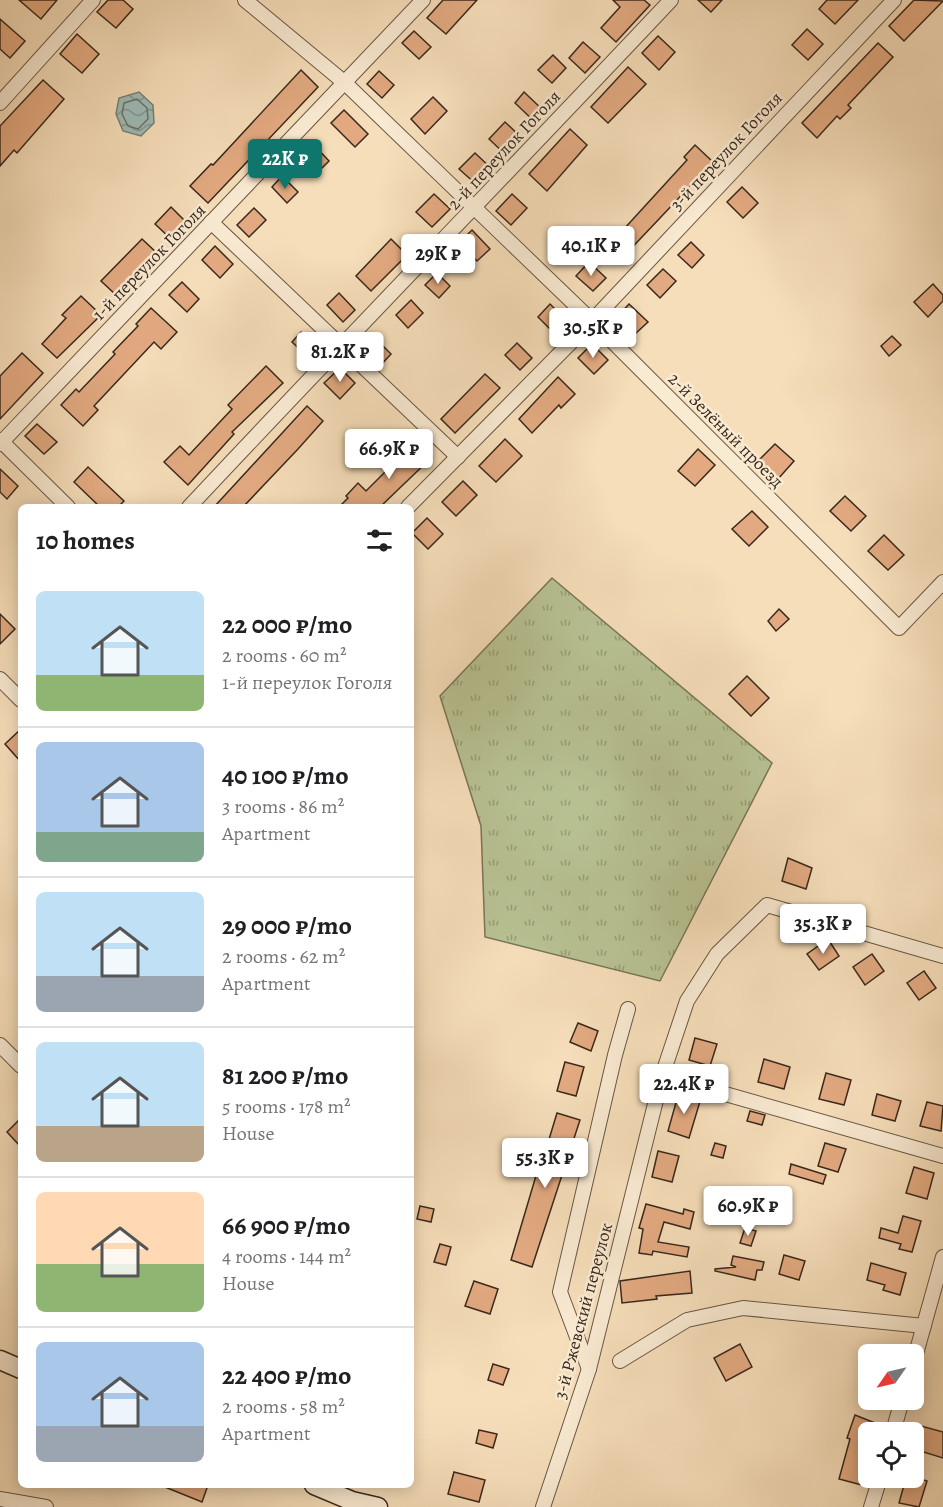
<!DOCTYPE html>
<html lang="en">
<head>
<meta charset="utf-8">
<style>
  :root { --surface:#fff; --page:#f6f6f6; --text:#202124; --muted:#757577; --line:#e0e0e0; --accent:#0f766e }
  body { margin:0; font-family:Alegreya,serif; background:var(--page); color:var(--text); height:100vh; display:flex; flex-direction:column; font-size:22px; white-space:nowrap }
  * { box-sizing:border-box; margin:0 }
  p { font-size:20px; color:var(--muted) }
  .icon { flex:none; width:33px; height:33px; fill:none; stroke:currentColor; stroke-width:2; stroke-linecap:round; stroke-linejoin:round }
  .map { position:relative; flex:1; overflow:hidden }
  .details { position:absolute; left:18px; top:504px; width:396px; height:984px; display:flex; flex-direction:column; background:var(--surface); border-radius:9px; box-shadow:0 3px 15px #0003 }
  .details>* { flex:none }
  .needle { width:39px; rotate:236deg }
  .fabs { position:absolute; left:858px; top:1344px; display:grid; gap:12px }
  .fabs a { display:grid; place-items:center; width:66px; height:66px; border-radius:9px; background:var(--surface); box-shadow:0 3px 15px #0003; font-size:30px }
  .price { position:absolute; translate:-50% -51px; padding:0 14px; border-radius:6px; background:#fff; color:#222; font-size:20px; line-height:39px; filter:drop-shadow(0 2px 3px #0008) }
  .price::after { content:''; position:absolute; left:50%; top:36px; width:18px; height:14px; margin-left:-9px; background:inherit; clip-path:polygon(0 0,100% 0,50% 100%) }
  .price.current { background:var(--accent); color:#fff }
  ul { padding:0; list-style:none }
  li { display:flex; align-items:center; gap:18px; height:150px; padding:0 18px }
  li+li { border-top:2px solid var(--line) }
  li span { display:grid; place-items:center; flex:none; width:168px; height:120px; border-radius:9px; color:#555 }
  li>.icon { margin-inline-start:auto }
  span .icon { width:72px; height:72px; fill:#fffc; stroke-width:1 }
  li b { font-size:26px }
  h2 { display:flex; justify-content:space-between; align-items:center; height:72px; padding:0 18px; font-size:26px }
  .map>svg:first-child { display:block }
  .grass { fill:url(#grass-tufts); stroke:#787558; stroke-width:1.5 }
  .water { fill:url(#water-waves); stroke:#768079; stroke-width:1.5 }
  .lines { fill:none; stroke-linecap:round; stroke-linejoin:round }
  .shore { stroke:#6c726a; stroke-width:1.5 }
  .building { fill:#e3aa81; stroke:#39281d; stroke-width:1.5 }
  .minor-casing { stroke:#685644; stroke-width:16 }
  .secondary-casing { stroke:#39281d; stroke-width:21 }
  .minor { stroke:#f9ead2; stroke-width:14 }
  .secondary { stroke:#f9ead2; stroke-width:18 }
  .labels { text-anchor:middle; stroke-width:5; stroke-linejoin:round; paint-order:stroke }
  .street-label { font-size:18px; fill:#39281d; stroke:#f9ead2 }
</style>
</head>
<body>
<div class="map">
<svg width="943" height="1507" viewBox="0 0 943 1507">
  <defs>
    <pattern id="grass-tufts" width="24" height="20" patternUnits="userSpaceOnUse" patternTransform="scale(1.5)"><rect width="24" height="20" fill="#b8c293"/><path d="M3 7l-1-3M5 7V3M7 7l1-3M15 17l-1-3M17 17v-4M19 17l1-3" fill="none" stroke="#979e77"/></pattern>
    <pattern id="water-waves" width="16" height="10" patternUnits="userSpaceOnUse" patternTransform="scale(1.5)"><rect width="16" height="10" fill="#9ebbb6"/><path d="M0 5q4-4 8 0t8 0" fill="none" stroke="#829893"/></pattern>
  </defs>
  <rect width="100%" height="100%" fill="#f6deba"/>
  <filter id="stains"><feTurbulence type="fractalNoise" baseFrequency=".00333" numOctaves="4"/><feColorMatrix values="0 0 0 0 .2 0 0 0 0 .09 0 0 0 0 .02 0 0 0 .5 -.17"/></filter>
  <radialGradient id="worn" r=".72"><stop offset=".6" stop-color="#630" stop-opacity="0"/><stop offset="1" stop-color="#630" stop-opacity=".3"/></radialGradient>
  <path class="grass" d="M552,578L772,763L660,981L485,937L481,826L440,696Z"/>
  <path class="water" d="M139,92L153,105L154,123L141,136L123,131L116,114L119,98Z"/>
  <g class="lines">
    <path class="shore" d="M137,99L147,108L148,119L138,129L128,126L122,114L124,103Z"/>
  </g>
  <g class="building">
    <path d="M19,0H57L41,19Z"/>
    <path d="M108,0H123L133,9L116,28L97,12Z"/>
    <path d="M443,0H477L446,34L427,18Z"/>
    <path d="M613,0H644L650,5L616,42L601,28L620,7Z"/>
    <path d="M698,0H722L711,12Z"/>
    <path d="M827,0H858L835,24L819,9Z"/>
    <path d="M914,0L943,1L904,41L889,26Z"/>
    <path d="M0,19L25,41L10,58L0,49Z"/>
    <path d="M807,29L823,44L808,60L792,45Z"/>
    <path d="M414,31L431,47L419,59L402,43Z"/>
    <path d="M77,34L99,54L82,73L60,54Z"/>
    <path d="M658,36L675,52L659,70L642,53Z"/>
    <path d="M583,42L600,57L585,73L569,58Z"/>
    <path d="M878,43L893,57L848,105L851,108L840,119L837,116L817,138L802,123Z"/>
    <path d="M553,55L566,68L552,83L538,70Z"/>
    <path d="M628,67L646,84L608,123L591,107Z"/>
    <path d="M301,70L318,87L208,203L190,186L211,164L213,165Z"/>
    <path d="M379,71L394,85L382,98L367,84Z"/>
    <path d="M43,80L64,99L17,153L14,150L0,166V126Z"/>
    <path d="M524,92L546,113L536,123L515,103Z"/>
    <path d="M433,97L447,111L425,134L411,119Z"/>
    <path d="M344,110L368,134L355,147L331,123Z"/>
    <path d="M505,122L522,138L506,155L489,139Z"/>
    <path d="M570,129L587,145L547,191L529,174Z"/>
    <path d="M313,144L329,161L315,175L299,159Z"/>
    <path d="M695,145L713,162L623,257L607,241L620,228L623,230L687,160L684,157Z"/>
    <path d="M475,153L492,169L477,185L459,169Z"/>
    <path d="M282,176L298,192L287,203L272,187Z"/>
    <path d="M742,187L758,203L743,218L727,202Z"/>
    <path d="M434,194L450,209L432,227L416,212Z"/>
    <path d="M512,194L527,208L511,225L496,211Z"/>
    <path d="M171,207L188,224L172,240L155,224Z"/>
    <path d="M254,208L266,220L249,237L237,225Z"/>
    <path d="M472,230L490,249L477,261L459,243Z"/>
    <path d="M142,239L158,254L116,295L101,281Z"/>
    <path d="M391,239L407,255L371,291L356,276Z"/>
    <path d="M691,242L704,255L692,268L678,255Z"/>
    <path d="M215,246L233,264L220,278L202,260Z"/>
    <path d="M589,262L606,278L593,291L576,276Z"/>
    <path d="M663,269L676,281L660,298L647,285Z"/>
    <path d="M437,273L450,286L439,298L425,285Z"/>
    <path d="M182,282L199,299L187,312L169,295Z"/>
    <path d="M933,284L943,295V301L928,317L914,302Z"/>
    <path d="M339,293L355,310L343,322L327,305Z"/>
    <path d="M81,296L101,315L57,358L42,344L66,318L62,315Z"/>
    <path d="M411,300L423,313L408,328L396,315Z"/>
    <path d="M550,304L566,320L554,333L538,317Z"/>
    <path d="M629,304L648,322L635,334L617,317Z"/>
    <path d="M151,308L177,332L161,349L154,342L94,406L98,410L83,426L61,405L76,389L79,392L115,354L113,352L138,326L136,324Z"/>
    <path d="M301,332L317,347L308,357L292,342Z"/>
    <path d="M892,336L901,345L889,356L881,346Z"/>
    <path d="M375,338L391,354L380,366L364,350Z"/>
    <path d="M517,343L532,358L520,370L505,355Z"/>
    <path d="M592,344L608,360L594,374L578,358Z"/>
    <path d="M22,353L43,373L0,419V376Z"/>
    <path d="M266,366L283,383L232,432L234,434L188,485L164,462L180,446L189,455L232,409L228,405Z"/>
    <path d="M340,368L355,383L340,399L324,383Z"/>
    <path d="M485,374L500,388L455,433L441,419Z"/>
    <path d="M558,377L575,394L561,408L559,405L532,433L519,419Z"/>
    <path d="M307,406L323,421L298,449L243,507H214Z"/>
    <path d="M37,424L57,442L44,454L25,436Z"/>
    <path d="M505,439L522,456L496,482L479,466Z"/>
    <path d="M416,441L432,457L380,507H339L348,498L346,496L358,483L366,491Z"/>
    <path d="M775,444L794,461L778,479L759,460Z"/>
    <path d="M698,449L715,465L695,486L678,471Z"/>
    <path d="M88,467L124,501L118,507H100L74,482Z"/>
    <path d="M0,469L18,486L7,499L0,492Z"/>
    <path d="M463,481L477,495L456,516L442,502Z"/>
    <path d="M845,496L866,516L851,531L830,511Z"/>
    <path d="M752,511L768,527L749,546L732,529Z"/>
    <path d="M427,518L443,534L428,549L412,533Z"/>
    <path d="M884,535L904,555L888,570L868,551Z"/>
    <path d="M779,609L789,619L776,631L768,621Z"/>
    <path d="M0,614L15,629L0,644Z"/>
    <path d="M747,676L769,698L751,716L729,694Z"/>
    <path d="M21,729V762L5,744Z"/>
    <path d="M788,858L812,868L806,889L782,881Z"/>
    <path d="M828,939L839,956L819,970L807,954Z"/>
    <path d="M872,954L884,971L865,985L853,967Z"/>
    <path d="M924,971L936,988L919,1000L907,983Z"/>
    <path d="M578,1023L598,1031L591,1051L570,1042Z"/>
    <path d="M695,1038L717,1044L710,1066L689,1060Z"/>
    <path d="M764,1059L790,1067L784,1089L758,1082Z"/>
    <path d="M565,1062L584,1067L576,1096L557,1091Z"/>
    <path d="M826,1073L851,1080L844,1105L819,1099Z"/>
    <path d="M679,1092L701,1098L689,1138L668,1131Z"/>
    <path d="M877,1094L901,1101L895,1121L872,1115Z"/>
    <path d="M927,1102L943,1106L941,1131L920,1126Z"/>
    <path d="M750,1111L765,1115L762,1125L747,1121Z"/>
    <path d="M557,1113L580,1120L532,1267L511,1260L538,1169H540Z"/>
    <path d="M21,1118V1147L7,1132Z"/>
    <path d="M715,1143L726,1146L723,1158L711,1155Z"/>
    <path d="M825,1143L846,1149L838,1172L818,1166Z"/>
    <path d="M658,1151L679,1156L672,1182L652,1177Z"/>
    <path d="M791,1164L826,1175L823,1184L789,1174Z"/>
    <path d="M914,1167L934,1173L927,1199L906,1193Z"/>
    <path d="M646,1204L683,1214L684,1209L694,1212L690,1229L664,1222L658,1242L689,1247L687,1257L653,1251L652,1255L639,1253L643,1229L639,1228Z"/>
    <path d="M420,1206L434,1209L431,1222L417,1219Z"/>
    <path d="M903,1216L921,1221L912,1252L899,1249L901,1244L879,1238L881,1228L898,1233Z"/>
    <path d="M745,1228L756,1231L751,1246L740,1243Z"/>
    <path d="M440,1244L451,1247L446,1265L434,1262Z"/>
    <path d="M784,1255L805,1261L799,1280L779,1274Z"/>
    <path d="M733,1256L764,1262L762,1270H757L755,1280L715,1271V1269L736,1267L731,1265Z"/>
    <path d="M871,1263L906,1273L900,1295L883,1290L885,1285L867,1280Z"/>
    <path d="M690,1271L692,1293L656,1296L657,1299L622,1303L620,1281Z"/>
    <path d="M474,1281L498,1289L490,1314L465,1306Z"/>
    <path d="M740,1344L752,1367L726,1381L714,1358Z"/>
    <path d="M493,1364L509,1369L503,1385L488,1380Z"/>
    <path d="M855,1415L875,1423L872,1432H868V1442L863,1458L868,1460L862,1485L839,1479L850,1439L847,1438Z"/>
    <path d="M921,1426L943,1432V1458L914,1449Z"/>
    <path d="M479,1430L497,1434L493,1448L476,1443Z"/>
    <path d="M454,1472L485,1480L479,1502L448,1494Z"/>
    <path d="M906,1478H917L927,1481L919,1507L899,1503Z"/>
    <path d="M160,1485H208L202,1502Z"/>
  </g>
  <g class="lines">
    <defs>
      <g id="minor">
        <path d="M245,0L345,83L592,321L899,628L943,582"/>
        <path d="M0,103L93,0"/>
        <path d="M211,222L458,457"/>
        <path d="M0,440L68,507"/>
        <path d="M0,444L423,0"/>
        <path d="M189,507C348,337 511,170 671,0"/>
        <path d="M408,507L592,321L894,0"/>
        <path d="M0,679L21,700"/>
        <path d="M0,1045L21,1066"/>
        <path d="M662,1076L943,1156"/>
        <path d="M620,1361L687,1320L743,1308L924,1326"/>
        <path d="M914,1361L943,1257"/>
        <path d="M589,1369L560,1292L615,1055L628,1009"/>
        <path d="M893,1432L902,1400"/>
        <path d="M0,1499L46,1507"/>
        <path d="M543,1507L589,1369L662,1076L687,1001L717,954L767,905L943,956"/>
        <path d="M871,1507L880,1478"/>
      </g>
      <g id="secondary">
        <path d="M0,1360L21,1369"/>
        <path d="M314,1485L352,1501L378,1507"/>
      </g>
    </defs>
    <use href="#minor" class="minor-casing"/>
    <use href="#secondary" class="secondary-casing"/>
    <use href="#minor" class="minor"/>
    <use href="#secondary" class="secondary"/>
  </g>
  <g class="labels">
    <g class="street-label">
      <text transform="translate(504 150) rotate(-47)" y="6">2-й переулок Гоголя</text>
      <text transform="translate(726 151) rotate(-47)" y="6">3-й переулок Гоголя</text>
      <text transform="translate(149 262) rotate(-46)" y="6">1-й переулок Гоголя</text>
      <text transform="translate(726 430) rotate(45)" y="6">2-й Зелёный проезд</text>
      <text transform="translate(583 1311) rotate(-75)" y="6">3-й Ржевский переулок</text>
    </g>
  </g>
  <rect width="100%" height="100%" filter="url(#stains)"/>
  <rect width="100%" height="100%" fill="url(#worn)"/>
</svg>
<div class="fabs">
<a><svg class="needle" viewBox="-14 -14 28 28"><path d="M0-13l5 13h-10z" fill="#e53935"/><path d="M0 13l5-13h-10z" fill="#757577"/></svg></a>
<a><svg class="icon" aria-label="locate" viewBox="0 0 24 24"><circle cx="12" cy="12" r="6"/><path d="M12 2v4M12 18v4M2 12h4M18 12h4"/></svg></a>
</div>
<b class="price current" style="left:285px;top:190px">22K ₽</b>
<b class="price" style="left:591px;top:277px">40.1K ₽</b>
<b class="price" style="left:438px;top:285px">29K ₽</b>
<b class="price" style="left:593px;top:359px">30.5K ₽</b>
<b class="price" style="left:340px;top:383px">81.2K ₽</b>
<b class="price" style="left:389px;top:480px">66.9K ₽</b>
<b class="price" style="left:823px;top:955px">35.3K ₽</b>
<b class="price" style="left:684px;top:1115px">22.4K ₽</b>
<b class="price" style="left:545px;top:1189px">55.3K ₽</b>
<b class="price" style="left:748px;top:1237px">60.9K ₽</b>
<section class="details">
<h2>10 homes<svg class="icon" aria-label="filters" viewBox="0 0 24 24"><path d="M4 7h16M4 17h16"/><circle cx="9" cy="7" r="2"/><circle cx="15" cy="17" r="2"/></svg></h2>
<ul>
<li><span style="background:linear-gradient(#bfe0f5 70%,#8fb573 0)"><svg class="icon" aria-label="home" viewBox="0 0 24 24"><path d="M3 11l9-7 9 7M6 9v11h12V9"/></svg></span><div><b>22 000 ₽/mo</b><p>2 rooms · 60 m²</p><p>1-й переулок Гоголя</p></div></li>
<li><span style="background:linear-gradient(#a9c7e8 75%,#7fa58c 0)"><svg class="icon" aria-label="home" viewBox="0 0 24 24"><path d="M3 11l9-7 9 7M6 9v11h12V9"/></svg></span><div><b>40 100 ₽/mo</b><p>3 rooms · 86 m²</p><p>Apartment</p></div></li>
<li><span style="background:linear-gradient(#bfe0f5 70%,#9aa5b1 0)"><svg class="icon" aria-label="home" viewBox="0 0 24 24"><path d="M3 11l9-7 9 7M6 9v11h12V9"/></svg></span><div><b>29 000 ₽/mo</b><p>2 rooms · 62 m²</p><p>Apartment</p></div></li>
<li><span style="background:linear-gradient(#bfe0f5 70%,#b9a48a 0)"><svg class="icon" aria-label="home" viewBox="0 0 24 24"><path d="M3 11l9-7 9 7M6 9v11h12V9"/></svg></span><div><b>81 200 ₽/mo</b><p>5 rooms · 178 m²</p><p>House</p></div></li>
<li><span style="background:linear-gradient(#ffd9b3 60%,#8fb573 0)"><svg class="icon" aria-label="home" viewBox="0 0 24 24"><path d="M3 11l9-7 9 7M6 9v11h12V9"/></svg></span><div><b>66 900 ₽/mo</b><p>4 rooms · 144 m²</p><p>House</p></div></li>
<li><span style="background:linear-gradient(#a9c7e8 70%,#9aa5b1 0)"><svg class="icon" aria-label="home" viewBox="0 0 24 24"><path d="M3 11l9-7 9 7M6 9v11h12V9"/></svg></span><div><b>22 400 ₽/mo</b><p>2 rooms · 58 m²</p><p>Apartment</p></div></li>
</ul>
</section>
</div>
</body>
</html>
